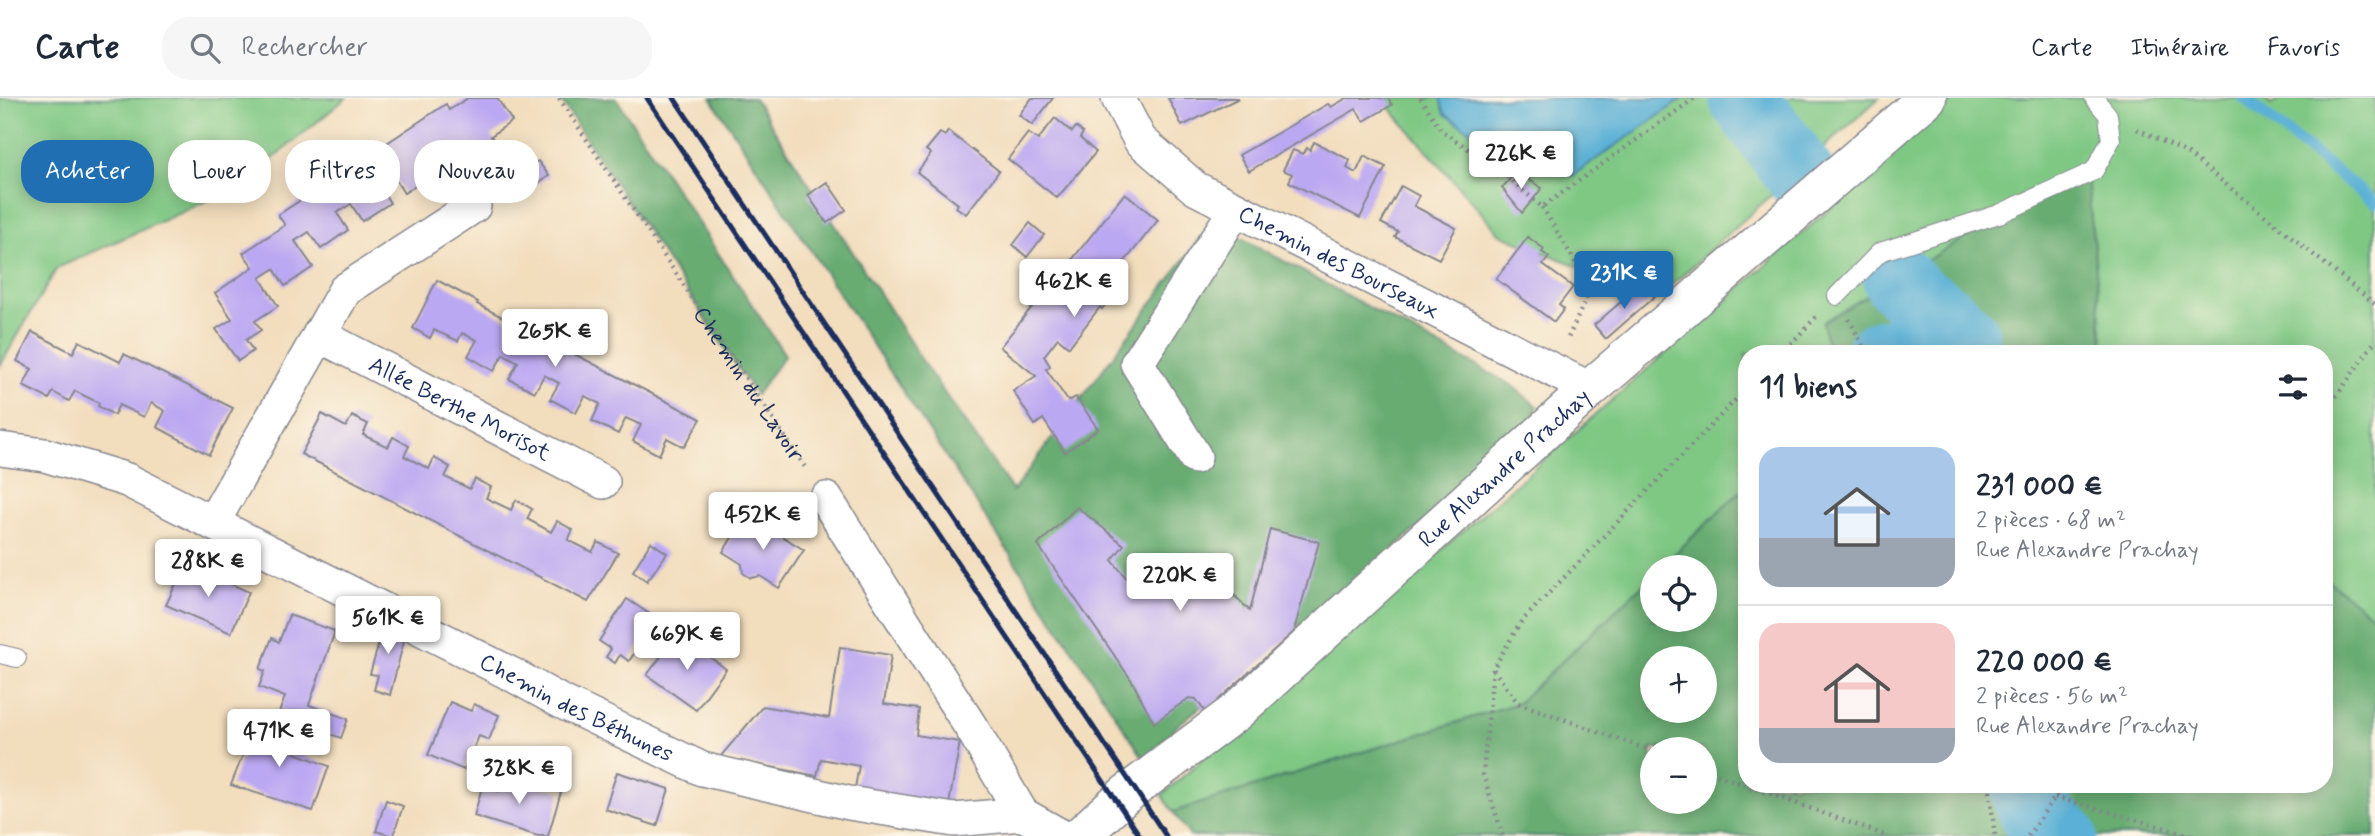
<!DOCTYPE html>
<html lang="fr">
<head>
<meta charset="utf-8">
<style>
  :root { --surface:#fff; --page:#f6f6f7; --text:#1f2937; --muted:#747a83; --line:#e0e1e3; --accent:#1f6fb2 }
  body { margin:0; font-family:Mynerve,sans-serif; background:var(--page); color:var(--text); height:100vh; display:flex; flex-direction:column; font-size:26px; white-space:nowrap }
  * { box-sizing:border-box; margin:0 }
  p { font-size:23px; color:var(--muted) }
  .icon { flex:none; width:38px; height:38px; fill:none; stroke:currentColor; stroke-width:2; stroke-linecap:round; stroke-linejoin:round }
  .map { position:relative; flex:1; overflow:hidden }
  .details { position:absolute; left:1738px; top:247px; width:595px; height:448px; display:flex; flex-direction:column; background:var(--surface); border-radius:28px; box-shadow:0 4px 18px #0003 }
  .details>* { flex:none }
  .top-card { position:absolute; left:21px; top:42px; width:665px; height:63px; display:flex; gap:14px }
  .controls { position:absolute; left:1640px; top:457px; display:grid; gap:14px }
  .controls a { display:grid; place-items:center; width:77px; height:77px; border-radius:50%; background:var(--surface); box-shadow:0 4px 18px #0003; font-size:35px }
  .price { position:absolute; translate:-50% -60px; padding:0 16px; border-radius:7px; background:#fff; color:#222; font-size:23px; line-height:46px; filter:drop-shadow(0 2px 4px #0008) }
  .price::after { content:''; position:absolute; left:50%; top:42px; width:21px; height:16px; margin-left:-10px; background:inherit; clip-path:polygon(0 0,100% 0,50% 100%) }
  .price.current { background:var(--accent); color:#fff }
  ul { padding:0; list-style:none }
  li { display:flex; align-items:center; gap:21px; height:175px; padding:0 21px }
  li+li { border-top:2px solid var(--line) }
  li span { display:grid; place-items:center; flex:none; width:196px; height:140px; border-radius:21px; color:#555 }
  li>.icon { margin-inline-start:auto }
  span .icon { width:84px; height:84px; fill:#fffc; stroke-width:1 }
  li b { font-size:30px }
  h2 { display:flex; justify-content:space-between; align-items:center; height:84px; padding:0 21px; font-size:30px }
  .chip { padding:0 24px; border-radius:28px; background:var(--surface); box-shadow:0 4px 18px #0003; font-size:24px; line-height:63px }
  .chip.current { background:var(--accent); color:#fff }
  header { display:flex; align-items:center; gap:42px; box-sizing:border-box; height:98px; padding:0 35px; background:var(--surface); border-bottom:2px solid var(--line) }
  header strong { font-size:33px }
  nav { display:flex; gap:38px; margin-inline-start:auto; font-size:24px }
  .search { width:490px; height:63px; background:var(--page); display:flex; align-items:center; gap:18px; box-sizing:border-box; padding:0 24px; border-radius:28px; color:var(--muted); font-size:26px }
  .map>svg:first-child { display:block }
  .green { fill:#7fc884; stroke:#4d7c71; stroke-width:2 }
  .forest { fill:#67ac72; stroke:#416e68; stroke-width:2; fill-rule:evenodd }
  .water { fill:#5ab0d6; stroke:#3a709a; stroke-width:2 }
  .lines { fill:none; stroke-linecap:round; stroke-linejoin:round }
  .stream { stroke:#5ab0d6; stroke-width:12 }
  .river { stroke:#5ab0d6; stroke-width:70 }
  .building { fill:#bba8f2 }
  .service-casing { stroke:#86868e; stroke-width:20 }
  .minor-casing { stroke:#86868e; stroke-width:36 }
  .tertiary-casing { stroke:#86868e; stroke-width:41 }
  .path { stroke:#86868e; stroke-width:4.5; stroke-dasharray:2 5; stroke-linecap:butt }
  .service { stroke:#fff; stroke-width:18 }
  .minor { stroke:#fff; stroke-width:33 }
  .tertiary { stroke:#fff; stroke-width:38 }
  .rail { stroke:#1b2f5e; stroke-width:5 }
  .labels { text-anchor:middle; stroke-width:7; stroke-linejoin:round; paint-order:stroke }
  .street-label { font-size:23px; fill:#1b2f5e; stroke:#fcf5e5 }
</style>
</head>
<body>
<header>
<strong>Carte</strong>
<div class="search"><svg class="icon" aria-label="search" viewBox="0 0 24 24"><circle cx="10" cy="10" r="6"/><path d="M15 15l6 6"/></svg>Rechercher</div>
<nav><a>Carte</a><a>Itinéraire</a><a>Favoris</a></nav>
</header>
<div class="map">
<svg width="2375" height="738" viewBox="0 0 2375 738">
  <rect width="100%" height="100%" fill="#fcf5e5"/>
  <filter id="ink" filterUnits="userSpaceOnUse"><feTurbulence type="fractalNoise" baseFrequency=".0143" numOctaves="2"/><feDisplacementMap in="SourceGraphic" scale="14" xChannelSelector="R" yChannelSelector="G"/><feConvolveMatrix kernelMatrix="1 2 1 2 8 2 1 2 1" color-interpolation-filters="sRGB"/></filter>
  <filter id="wash" filterUnits="userSpaceOnUse"><feTurbulence type="fractalNoise" baseFrequency=".00686" numOctaves="4" result="noise"/><feDisplacementMap in="SourceGraphic" scale="28" xChannelSelector="R" yChannelSelector="G"/><feGaussianBlur stdDeviation="1.57" result="paint"/><feColorMatrix in="noise" values="0 0 0 0 0 0 0 0 0 0 0 0 0 0 0 0 0 1.4 0 .05"/><feComposite in="paint" operator="in"/></filter>
  <g filter="url(#wash)">
    <rect width="100%" height="100%" fill="#f2ddbd"/>
    <g class="green">
      <path d="M0,0H346L240,88L57,170L0,268Z"/>
      <path d="M1381,0H1879L1656,201L1500,136Z"/>
      <path d="M1956,0H2263L2271,7L2282,0H2375V520L2324,479V256L2104,255L2086,69L1823,224L1829,255L1746,256V388L1661,469H1652V478L1518,605L1173,714L1162,697Z"/>
    </g>
    <g class="forest">
      <path d="M559,0H616L785,257L756,297Z"/>
      <path d="M711,0H754L928,272L1013,393L1212,124L1510,286L1538,309L1523,340L1345,492L1178,627L1144,661Z"/>
      <path d="M2086,68L2104,255H1829L1823,224Z"/>
      <path d="M1746,388V686H2324V479L2375,520V738H1190L1173,714L1518,605L1652,478V522H1704V469H1661ZM1704,560V612H1652V560ZM1704,651V704H1652V651Z"/>
    </g>
    <path class="water" d="M1440,0H1684L1572,78L1507,57L1445,16Z"/>
    <g class="lines">
      <path class="stream" d="M2244,0L2375,105"/>
      <g class="river">
        <path d="M1744,0L1801,78"/>
        <path d="M1898,182L1912,197L1943,218L1965,239L1967,256"/>
        <path d="M1881,256L1913,255L1938,251L1956,232"/>
        <path d="M2023,686L2034,715L2062,738"/>
      </g>
    </g>
    <g id="blocks">
      <g class="building">
        <path d="M468,0H497L512,23L491,38L497,47L480,58L474,49L446,67L435,50L420,59L432,77L404,95L393,78L379,87L390,105L362,123L351,106L337,115L348,132L321,151L309,134L295,143L313,169L285,188L274,171L260,180L278,208L255,223L261,232L246,242L253,253L238,263L216,231L232,221L215,195L253,169L243,155L285,127L278,117L446,6L449,12Z"/>
        <path d="M1032,0H1053L1032,27L1019,17Z"/>
        <path d="M1168,0H1239L1182,28Z"/>
        <path d="M1347,0H1388L1392,7L1364,23L1356,11L1249,73L1239,57L1328,6L1331,9Z"/>
        <path d="M1055,20L1072,34L1076,29L1083,35L1080,40L1096,54L1057,100L1008,61L1028,35L1038,42Z"/>
        <path d="M948,33L999,73L966,116L956,109L958,106L917,74L931,56L926,52L940,35L945,38Z"/>
        <path d="M1314,44L1350,62L1347,70L1356,75L1364,58L1386,69L1360,120L1289,84L1292,76L1283,72L1293,52L1303,56L1307,50L1310,52Z"/>
        <path d="M538,63L549,78L518,98L508,83Z"/>
        <path d="M1516,74L1542,90L1522,115L1502,90Z"/>
        <path d="M827,84L846,112L827,125L808,97Z"/>
        <path d="M1401,88L1419,98L1414,108L1456,130L1439,161L1395,139L1398,134L1381,125Z"/>
        <path d="M1125,95L1158,122L1114,177L1123,184L1102,211L1100,209L1069,249L1058,240L1044,258L1050,268L1046,271L1068,303L1076,299L1098,331L1065,354L1043,321L1035,327L1013,293L1036,278L1000,249L1048,189L1067,203L1077,191L1060,177Z"/>
        <path d="M1030,125L1044,137L1027,159L1013,147Z"/>
        <path d="M1528,139L1544,151L1542,154L1549,159L1543,167L1573,189L1559,207L1564,211L1554,224L1496,181Z"/>
        <path d="M437,182L478,204L477,206L701,321L684,349L667,340L659,357L633,343L641,327L626,320L618,336L592,323L600,306L585,298L576,315L550,301L559,285L544,277L535,294L509,281L518,264L503,256L494,273L468,258L477,242L462,235L458,243L434,232L430,240L413,230Z"/>
        <path d="M1643,185L1655,198L1606,241L1594,227Z"/>
        <path d="M32,234L73,255L79,243L120,264L124,256L233,310L209,357L157,329L165,313L151,305L144,319L119,307L114,317L98,308L99,305L75,293L69,303L53,294L49,301L23,288L32,271L17,263Z"/>
        <path d="M322,316L346,329L352,318L368,326L363,337L388,349L393,339L409,348L404,358L429,371L434,360L450,369L445,379L470,391L475,381L491,389L486,400L511,412L516,402L532,411L527,421L551,434L557,423L573,432L568,442L592,454L598,444L618,455L588,504L301,356Z"/>
        <path d="M1077,409L1124,447L1112,462L1128,482L1141,458L1171,475L1185,457L1228,491L1250,513L1270,431L1319,444L1295,529L1297,531L1205,614L1196,601L1189,600L1154,625L1132,583L1038,447Z"/>
        <path d="M747,416L804,452L779,490L760,478L751,480L743,475L742,466L723,454Z"/>
        <path d="M651,444L667,455L647,483L633,473Z"/>
        <path d="M185,466L249,494L231,535L166,507Z"/>
        <path d="M627,501L657,521L629,563L620,557L615,565L606,559L611,551L599,543Z"/>
        <path d="M289,517L335,533L309,607L348,621L341,640L278,617L285,599L259,589L265,573L260,571L272,540L279,544Z"/>
        <path d="M386,521L407,531L390,597L374,592L378,577L370,576Z"/>
        <path d="M678,536L726,571L696,612L647,577Z"/>
        <path d="M840,549L891,557L884,606L919,611L916,637L960,644L948,712L854,695L859,668L821,661L817,678L720,659L763,608L829,620Z"/>
        <path d="M450,604L471,613L474,606L499,617L489,642L479,638L464,672L428,657Z"/>
        <path d="M256,624L300,641L295,655L329,668L313,713L231,687Z"/>
        <path d="M617,674L669,691L657,728L605,711Z"/>
        <path d="M503,677L561,694L548,738H538L474,718L482,689L499,693Z"/>
        <path d="M386,702L403,708L393,738L376,733Z"/>
      </g>
    </g>
  </g>
  <g filter="url(#ink)">
    <use href="#blocks" fill-opacity="0" stroke="#86868e" stroke-width="2"/>
    <g class="lines">
      <defs>
        <g id="service">
          <path d="M1837,198L1880,154L1999,116L2094,73L2111,42L2108,17L2094,0"/>
          <path d="M0,556L17,560"/>
        </g>
        <g id="minor">
          <path id="s2" d="M1118,0L1140,42L1195,90L1590,291"/>
          <path id="s3" d="M319,237L603,384"/>
          <path id="s4" d="M0,351L45,357L127,382L513,577L560,603L702,671L849,705L954,722L1022,716L1061,738"/>
          <path d="M1195,359L1137,265L1236,111"/>
          <path d="M826,401L974,634L1022,716"/>
          <path d="M213,424L345,192L474,108"/>
        </g>
        <g id="tertiary">
          <path id="s5" d="M1080,738L1125,697L1237,613L1590,291L1927,0"/>
        </g>
      </defs>
      <use href="#service" class="service-casing"/>
      <use href="#minor" class="minor-casing"/>
      <use href="#tertiary" class="tertiary-casing"/>
      <g class="path">
        <path id="s1" d="M559,0L807,372"/>
        <path d="M1420,0L1442,33L1501,73L1542,109L1695,0"/>
        <path d="M2137,31L2187,55L2375,206"/>
        <path d="M1542,109L1591,190L1568,240"/>
        <path d="M1849,221L1863,248V256"/>
        <path d="M1781,256L1817,218"/>
        <path d="M2324,316L2375,243"/>
        <path d="M1493,571L1483,676L1503,738"/>
        <path d="M1652,653L1518,605L1493,571L1521,524L1746,291"/>
        <path d="M1704,672L1887,738"/>
        <path d="M1989,686L1995,738"/>
        <path d="M2055,699L2194,738"/>
        <path d="M2028,738L2064,686"/>
      </g>
      <use href="#service" class="service"/>
      <use href="#minor" class="minor"/>
      <use href="#tertiary" class="tertiary"/>
      <g class="rail">
        <path d="M647,0L1140,738"/>
        <path d="M674,0L1166,738"/>
      </g>
    </g>
  </g>
  <g class="labels">
    <g class="street-label">
      <text dy="8" stroke="none"><textPath href="#s2" startOffset="282">Chemin des Bourseaux</textPath></text>
      <text dy="8" stroke="none"><textPath href="#s1" startOffset="343">Chemin du Lavoir</textPath></text>
      <text dy="8" stroke="none"><textPath href="#s3" startOffset="159">Allée Berthe Morisot</textPath></text>
      <text dy="8" stroke="none"><textPath href="#s5" startOffset="562">Rue Alexandre Prachay</textPath></text>
      <text dy="8" stroke="none"><textPath href="#s4" startOffset="635">Chemin des Béthunes</textPath></text>
    </g>
  </g>
</svg>
<div class="controls">
<a><svg class="icon" aria-label="locate" viewBox="0 0 24 24"><circle cx="12" cy="12" r="6"/><path d="M12 2v4M12 18v4M2 12h4M18 12h4"/></svg></a>
<a>+</a>
<a>−</a>
</div>
<b class="price" style="left:1521px;top:93px">226K €</b>
<b class="price current" style="left:1624px;top:213px">231K €</b>
<b class="price" style="left:1074px;top:221px">462K €</b>
<b class="price" style="left:555px;top:271px">265K €</b>
<b class="price" style="left:763px;top:454px">452K €</b>
<b class="price" style="left:208px;top:501px">288K €</b>
<b class="price" style="left:1180px;top:515px">220K €</b>
<b class="price" style="left:388px;top:558px">561K €</b>
<b class="price" style="left:687px;top:574px">669K €</b>
<b class="price" style="left:279px;top:671px">471K €</b>
<b class="price" style="left:519px;top:708px">328K €</b>
<div class="top-card">
<a class="chip current">Acheter</a>
<a class="chip">Louer</a>
<a class="chip">Filtres</a>
<a class="chip">Nouveau</a>
</div>
<section class="details">
<h2>11 biens<svg class="icon" aria-label="filters" viewBox="0 0 24 24"><path d="M4 7h16M4 17h16"/><circle cx="9" cy="7" r="2"/><circle cx="15" cy="17" r="2"/></svg></h2>
<ul>
<li><span style="background:linear-gradient(#a9c7e8 65%,#9aa5b1 0)"><svg class="icon" aria-label="home" viewBox="0 0 24 24"><path d="M3 11l9-7 9 7M6 9v11h12V9"/></svg></span><div><b>231 000 €</b><p>2 pièces · 68 m²</p><p>Rue Alexandre Prachay</p></div></li>
<li><span style="background:linear-gradient(#f6c9c9 75%,#9aa5b1 0)"><svg class="icon" aria-label="home" viewBox="0 0 24 24"><path d="M3 11l9-7 9 7M6 9v11h12V9"/></svg></span><div><b>220 000 €</b><p>2 pièces · 56 m²</p><p>Rue Alexandre Prachay</p></div></li>
</ul>
</section>
</div>
</body>
</html>
